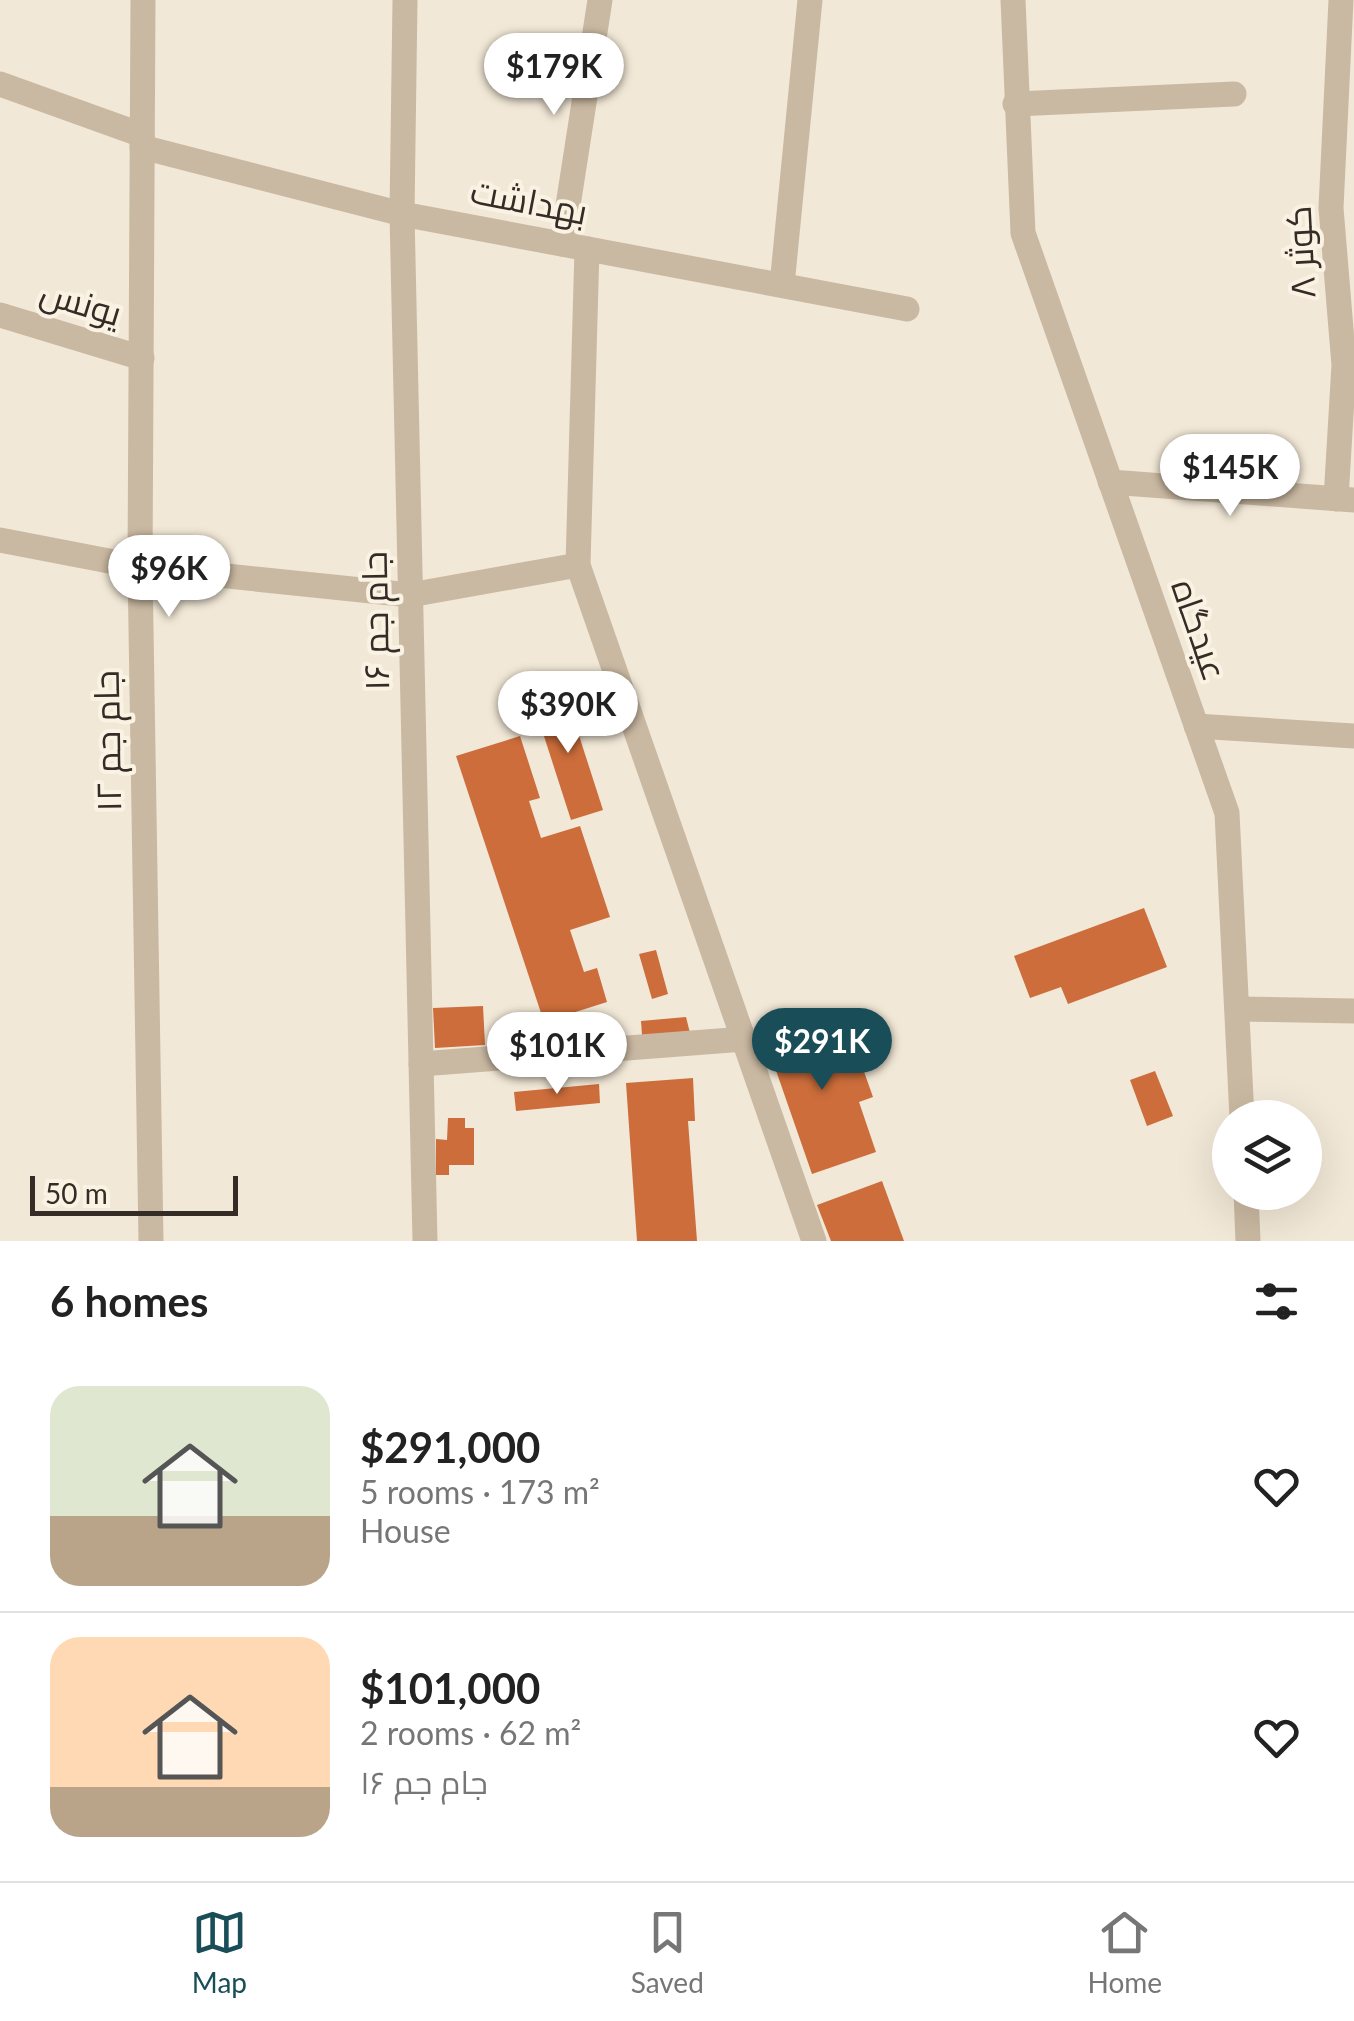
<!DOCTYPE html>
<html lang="en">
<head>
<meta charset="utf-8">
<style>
  :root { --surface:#fff; --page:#f2f2f2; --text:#222; --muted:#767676; --line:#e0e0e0; --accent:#194d57 }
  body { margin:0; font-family:Lato,Cairo,sans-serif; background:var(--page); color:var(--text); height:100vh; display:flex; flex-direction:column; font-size:38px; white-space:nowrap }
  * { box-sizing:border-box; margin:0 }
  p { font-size:32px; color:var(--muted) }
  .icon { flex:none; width:55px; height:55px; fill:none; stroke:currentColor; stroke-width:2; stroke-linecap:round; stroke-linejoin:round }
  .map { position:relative; height:1241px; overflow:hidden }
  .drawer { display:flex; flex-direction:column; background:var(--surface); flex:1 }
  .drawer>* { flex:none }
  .controls { position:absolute; left:1212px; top:1100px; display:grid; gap:20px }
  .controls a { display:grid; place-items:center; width:110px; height:110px; border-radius:50%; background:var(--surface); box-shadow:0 10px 40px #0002; font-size:50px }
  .scale { position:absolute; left:30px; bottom:25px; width:208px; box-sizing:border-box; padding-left:10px; border:5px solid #342c25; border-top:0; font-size:28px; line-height:35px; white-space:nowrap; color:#342c25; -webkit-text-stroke:8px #faf2e3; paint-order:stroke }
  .price { position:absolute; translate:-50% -85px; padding:0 22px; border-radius:35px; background:#fff; color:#222; font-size:32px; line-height:65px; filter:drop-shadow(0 2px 5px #0008) }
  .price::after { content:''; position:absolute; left:50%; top:60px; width:30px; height:22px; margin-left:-15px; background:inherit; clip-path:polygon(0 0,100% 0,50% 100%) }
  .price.active { background:var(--accent); color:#fff }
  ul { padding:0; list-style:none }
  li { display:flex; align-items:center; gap:30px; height:250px; padding:0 50px }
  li+li { border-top:2px solid var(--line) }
  li span { display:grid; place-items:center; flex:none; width:280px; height:200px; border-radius:30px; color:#555 }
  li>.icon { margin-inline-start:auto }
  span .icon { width:120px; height:120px; fill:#fffc; stroke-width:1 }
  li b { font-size:42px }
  h2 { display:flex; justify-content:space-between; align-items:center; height:120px; padding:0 50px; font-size:42px }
  .tabs { display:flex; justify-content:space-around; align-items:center; height:140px; border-top:2px solid var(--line); background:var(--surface); font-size:28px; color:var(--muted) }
  .tabs a { display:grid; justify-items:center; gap:5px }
  .tabs .active { color:var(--accent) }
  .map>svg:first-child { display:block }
  .building { fill:#cc6d3b }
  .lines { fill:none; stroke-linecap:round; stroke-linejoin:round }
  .minor { stroke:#cab9a2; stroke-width:25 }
  .tertiary { stroke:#cab9a2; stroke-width:25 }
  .labels { text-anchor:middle; stroke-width:8; stroke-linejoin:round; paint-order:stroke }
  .street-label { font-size:35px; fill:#342c25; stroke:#faf2e3 }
</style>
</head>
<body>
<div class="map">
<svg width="1354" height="1241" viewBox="0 0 1354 1241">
  <rect width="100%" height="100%" fill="#f2e8d7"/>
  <g class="building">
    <path d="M565,692L603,810L571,820L533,702Z"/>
    <path d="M520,736L540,798L529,801L541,838L580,826L610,917L570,930L584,972L597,968L607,1002L544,1022L456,756Z"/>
    <path d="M1144,908L1167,967L1068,1004L1061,987L1030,998L1014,956Z"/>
    <path d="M656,950L668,994L652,999L639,954Z"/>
    <path d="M483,1006L485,1045L435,1048L433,1008Z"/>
    <path d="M830,1014L849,1071L862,1066L873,1097L859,1102L876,1152L812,1174L764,1036Z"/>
    <path d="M686,1017L690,1033L642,1035L641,1021Z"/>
    <path d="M1155,1071L1173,1116L1147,1126L1130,1080Z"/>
    <path d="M693,1078L695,1121H688L697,1241H637L626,1083Z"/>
    <path d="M599,1084L600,1103L516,1111L514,1092Z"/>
    <path d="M448,1118H465V1128H474V1165H449V1175H436V1139L447,1140Z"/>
    <path d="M882,1181L904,1241H831L817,1205Z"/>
  </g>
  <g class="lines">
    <g class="minor">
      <path d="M405,0L402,214L425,1241"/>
      <path d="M0,84L142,135"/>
      <path d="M1015,104L1234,94"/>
      <path d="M142,147L402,214L907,309"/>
      <path d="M562,244L600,0"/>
      <path d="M587,249L578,565L814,1241"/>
      <path d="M782,285L810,0"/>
      <path d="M0,315L142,358"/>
      <path d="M1336,499L1344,365L1331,208L1341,0"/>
      <path d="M0,540L140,567L410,595L578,565"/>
      <path d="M1196,726L1354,736"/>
      <path d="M1237,1009L1354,1011"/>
      <path d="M421,1064L744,1039"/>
    </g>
    <g class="tertiary">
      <path d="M143,0L140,567L151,1241"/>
      <path d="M1013,0L1023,233L1227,813L1242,1118"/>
      <path d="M1110,482L1354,500"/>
      <path d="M1246,1192L1248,1241"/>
    </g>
  </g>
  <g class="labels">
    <g class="street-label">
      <text transform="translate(529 202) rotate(11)" y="12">بهداشت</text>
      <text transform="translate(1301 252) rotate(-93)" y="12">کوثر ۸</text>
      <text transform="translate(81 303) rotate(17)" y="12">یونس</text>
      <text transform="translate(376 621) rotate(-91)" y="12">جام جم ۱۶</text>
      <text transform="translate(1199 630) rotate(71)" y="12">عیدگاه</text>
      <text transform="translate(108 741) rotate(-91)" y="12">جام جم ۱۲</text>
    </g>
  </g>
</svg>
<div class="controls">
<a><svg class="icon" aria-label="layers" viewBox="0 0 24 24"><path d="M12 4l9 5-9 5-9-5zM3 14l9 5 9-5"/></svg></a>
</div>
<div class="scale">50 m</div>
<b class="price" style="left:554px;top:118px">$179K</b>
<b class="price" style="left:1230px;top:519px">$145K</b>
<b class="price" style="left:169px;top:620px">$96K</b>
<b class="price" style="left:568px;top:756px">$390K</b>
<b class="price active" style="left:822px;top:1093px">$291K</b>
<b class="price" style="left:557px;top:1097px">$101K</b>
</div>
<section class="drawer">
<h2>6 homes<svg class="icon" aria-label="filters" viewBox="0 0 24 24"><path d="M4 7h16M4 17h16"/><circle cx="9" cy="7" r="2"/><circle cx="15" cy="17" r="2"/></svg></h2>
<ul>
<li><span style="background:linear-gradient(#dfe7d0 65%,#b9a48a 0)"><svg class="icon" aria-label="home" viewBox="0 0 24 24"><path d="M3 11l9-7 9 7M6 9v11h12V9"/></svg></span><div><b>$291,000</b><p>5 rooms · 173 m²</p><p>House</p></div><svg class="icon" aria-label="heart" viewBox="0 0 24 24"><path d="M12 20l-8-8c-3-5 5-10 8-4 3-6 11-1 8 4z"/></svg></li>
<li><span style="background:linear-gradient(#ffd9b3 75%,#b9a48a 0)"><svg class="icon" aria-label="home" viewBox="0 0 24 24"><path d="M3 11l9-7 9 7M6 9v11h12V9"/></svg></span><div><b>$101,000</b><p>2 rooms · 62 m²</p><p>جام جم ۱۶</p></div><svg class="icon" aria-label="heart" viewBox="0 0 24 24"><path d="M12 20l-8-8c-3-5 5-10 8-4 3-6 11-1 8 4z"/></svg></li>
</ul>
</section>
<nav class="tabs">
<a class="active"><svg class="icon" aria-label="map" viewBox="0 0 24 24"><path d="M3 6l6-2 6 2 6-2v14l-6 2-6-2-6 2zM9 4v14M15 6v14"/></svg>Map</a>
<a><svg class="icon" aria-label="saved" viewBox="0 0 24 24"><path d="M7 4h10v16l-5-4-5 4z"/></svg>Saved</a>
<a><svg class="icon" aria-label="home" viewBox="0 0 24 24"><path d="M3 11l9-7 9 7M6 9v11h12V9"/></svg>Home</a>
</nav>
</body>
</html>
